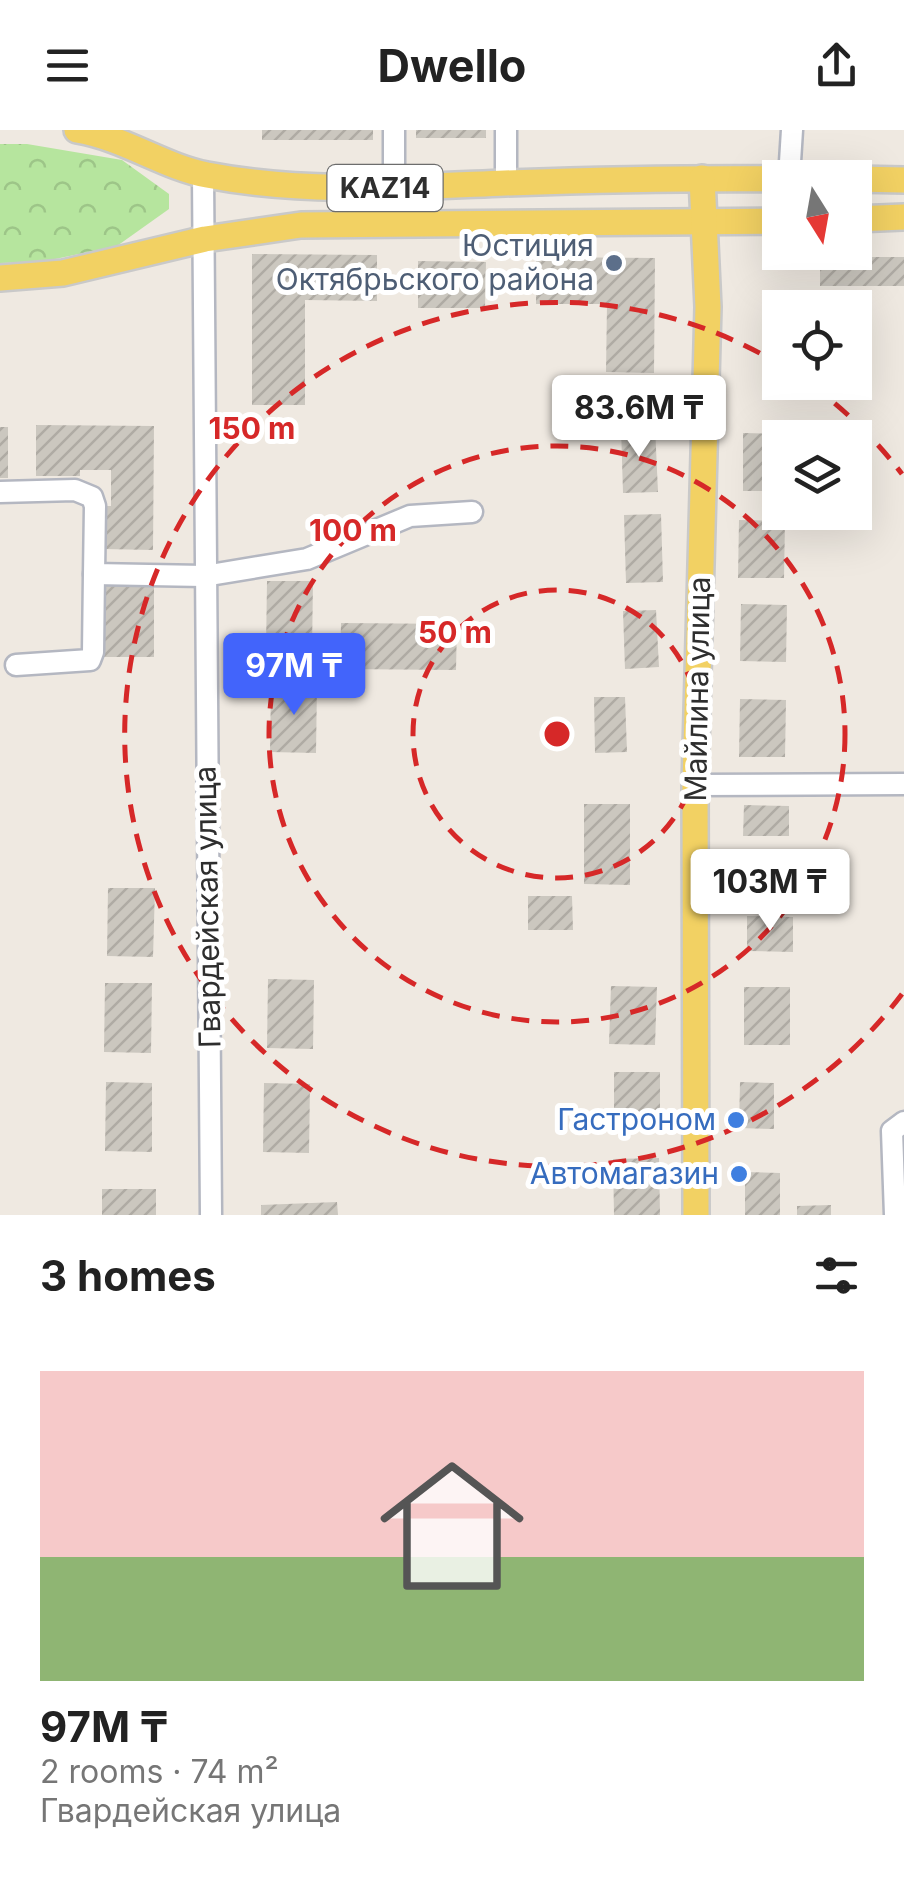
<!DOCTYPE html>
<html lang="en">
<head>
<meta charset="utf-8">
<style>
  :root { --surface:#fff; --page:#f6f6f6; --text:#222; --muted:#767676; --line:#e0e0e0; --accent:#4264fb }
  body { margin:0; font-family:Inter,sans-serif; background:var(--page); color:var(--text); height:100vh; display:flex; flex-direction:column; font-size:38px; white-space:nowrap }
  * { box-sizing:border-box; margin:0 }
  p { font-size:32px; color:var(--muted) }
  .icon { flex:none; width:55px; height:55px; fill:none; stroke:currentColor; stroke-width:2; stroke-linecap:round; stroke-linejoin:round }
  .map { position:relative; height:1085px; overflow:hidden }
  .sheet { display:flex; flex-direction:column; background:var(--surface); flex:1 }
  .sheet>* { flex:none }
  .needle { width:65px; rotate:169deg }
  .buttons { position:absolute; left:762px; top:30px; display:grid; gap:20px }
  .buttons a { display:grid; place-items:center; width:110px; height:110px; border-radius:0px; background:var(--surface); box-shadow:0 10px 40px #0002; font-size:50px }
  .price { position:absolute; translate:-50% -85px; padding:0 22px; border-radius:10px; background:#fff; color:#222; font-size:32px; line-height:65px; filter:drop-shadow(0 2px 5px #0008) }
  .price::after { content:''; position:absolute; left:50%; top:60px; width:30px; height:22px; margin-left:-15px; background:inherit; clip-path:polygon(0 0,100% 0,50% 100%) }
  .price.active { background:var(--accent); color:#fff }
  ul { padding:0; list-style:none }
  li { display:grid; align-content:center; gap:20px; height:530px; padding:0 40px }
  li+li { border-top:2px solid var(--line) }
  li span { display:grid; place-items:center; height:310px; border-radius:0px; color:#555 }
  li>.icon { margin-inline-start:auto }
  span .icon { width:180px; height:180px; fill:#fffc; stroke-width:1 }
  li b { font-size:42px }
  h2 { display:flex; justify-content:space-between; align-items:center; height:120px; padding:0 40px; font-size:42px }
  header { display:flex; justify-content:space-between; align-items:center; height:130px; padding:0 40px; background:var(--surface); font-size:45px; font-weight:700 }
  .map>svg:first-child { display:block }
  .forest { fill:url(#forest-crowns) }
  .building { fill:url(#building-hatch) }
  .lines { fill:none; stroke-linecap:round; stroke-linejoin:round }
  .minor-casing { stroke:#b4b7c1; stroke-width:25 }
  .major-casing { stroke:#c9c9c9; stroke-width:30 }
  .minor { stroke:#fff; stroke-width:20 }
  .major { stroke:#f2d163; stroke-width:25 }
  .ring { fill:none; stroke:#d62828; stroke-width:5; stroke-dasharray:18 12 }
  .service-dot { fill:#5c6f8a; stroke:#fff; stroke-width:4 }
  .shop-dot { fill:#3f7fe0; stroke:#fff; stroke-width:4 }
  .labels { text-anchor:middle; stroke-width:10; stroke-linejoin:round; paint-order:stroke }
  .shield { fill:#fff; stroke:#6d6d6d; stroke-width:2.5 }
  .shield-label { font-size:28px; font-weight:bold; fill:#2e2e2e }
  .service-label { font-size:30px; fill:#4e5e75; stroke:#fff; text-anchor:end }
  .street-label { font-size:30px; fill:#2e2e2e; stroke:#fff }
  .shop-label { font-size:30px; fill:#366cbe; stroke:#fff; text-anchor:end }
  .centre { fill:#d62828; stroke:#fff; stroke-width:5 }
  .ring-label { font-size:30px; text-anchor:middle; font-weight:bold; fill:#d62828; stroke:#fff; stroke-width:10; stroke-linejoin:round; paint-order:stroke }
</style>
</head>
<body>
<header><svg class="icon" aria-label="menu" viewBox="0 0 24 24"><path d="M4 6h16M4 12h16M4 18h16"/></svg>Dwello<svg class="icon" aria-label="share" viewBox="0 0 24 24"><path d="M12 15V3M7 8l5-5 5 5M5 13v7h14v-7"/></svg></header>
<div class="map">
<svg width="904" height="1085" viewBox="0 0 904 1085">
  <defs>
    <pattern id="forest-crowns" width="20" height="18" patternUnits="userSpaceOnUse" patternTransform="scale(2.5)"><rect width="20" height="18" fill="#b6e59e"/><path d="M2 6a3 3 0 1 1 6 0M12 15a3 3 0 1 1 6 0" fill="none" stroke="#9dc588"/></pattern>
    <pattern id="building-hatch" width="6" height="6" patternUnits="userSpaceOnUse" patternTransform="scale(2.5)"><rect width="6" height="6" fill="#cbc7bf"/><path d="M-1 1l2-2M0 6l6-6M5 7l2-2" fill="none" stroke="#afaba4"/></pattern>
  </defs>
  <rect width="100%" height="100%" fill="#efe9e1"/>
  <path class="forest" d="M0,14H27L122,30L169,64V79L117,116L41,132L0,133Z"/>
  <g class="building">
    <rect x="262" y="0" width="111" height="10"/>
    <rect x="416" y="0" width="70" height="8"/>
    <path d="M252,124L377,125V171L305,170V275H252Z"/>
    <path d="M536,127L655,128L654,243L606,242L607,174H536Z"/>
    <rect x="820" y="127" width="84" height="29"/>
    <path d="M418,131L486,132L485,178H418Z"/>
    <path d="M36,295L154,296L153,420L103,419L104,376H111V340H80V346H36Z"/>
    <path d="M655,296L658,362L623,363L621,297Z"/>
    <rect x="0" y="297" width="8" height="51"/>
    <path d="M743,303L789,304V308H780V361H743Z"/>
    <path d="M661,384L663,452L626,453L624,385Z"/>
    <path d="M739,390L785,391L784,448H738Z"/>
    <path d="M267,451H313L312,521L266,520Z"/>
    <rect x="104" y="456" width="50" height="71"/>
    <path d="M741,474L787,475L786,532L740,531Z"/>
    <path d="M656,480L659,537L625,539L623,481Z"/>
    <path d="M341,493L457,494L456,540L340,539Z"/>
    <path d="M271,553L317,554L316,623L270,622Z"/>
    <path d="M594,567H625L627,622L595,623Z"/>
    <path d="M740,569L786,570L785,627H739Z"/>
    <path d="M584,674H630V755L584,754Z"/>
    <path d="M744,675L789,676V706H743Z"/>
    <path d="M745,723L791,724V758H745Z"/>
    <path d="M108,758H155L153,827L107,826Z"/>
    <path d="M528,766H572L573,800H528Z"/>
    <path d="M747,786L793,787V822L747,821Z"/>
    <path d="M268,849L314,850L313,919L267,918Z"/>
    <path d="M105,853H152L151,923L104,922Z"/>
    <path d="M611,856L657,857L655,915L609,914Z"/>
    <rect x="744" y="857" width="46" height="58"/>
    <rect x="614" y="942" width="46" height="58"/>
    <path d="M106,952L152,953V1022L105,1021Z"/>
    <path d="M740,952L774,953V999L739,998Z"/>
    <path d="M264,953L310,954L309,1023L263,1022Z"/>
    <path d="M659,1028L660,1085H614L613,1029Z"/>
    <path d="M745,1042L780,1043V1085H745Z"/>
    <rect x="102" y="1059" width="54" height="26"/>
    <path d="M337,1072L338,1085H261V1075Z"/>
    <path d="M831,1075V1085H797V1076Z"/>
  </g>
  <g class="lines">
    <defs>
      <g id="minor">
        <path d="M203,45L211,1085"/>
        <path d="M789,48L792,0"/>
        <path d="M506,53V0"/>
        <path d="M394,58V0"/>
        <path d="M0,362L75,360L92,367L95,376L94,444L204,446L258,437L307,429L410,386L472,382"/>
        <path d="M16,535L90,530L93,522L94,444"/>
        <path d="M695,655L904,654"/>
        <path d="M895,1085L892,1001L904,992"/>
      </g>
      <g id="major">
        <path d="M77,0C125,8 164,37 207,45C305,64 405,57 505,53C596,50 688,48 780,49"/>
        <path d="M855,49L904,50"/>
        <path d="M855,89L904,87"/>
        <path d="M0,148L63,143L205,109L301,95L780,91"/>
        <path d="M696,1085L695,655L708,177L702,48"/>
      </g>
    </defs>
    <use href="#minor" class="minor-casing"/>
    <use href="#major" class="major-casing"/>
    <use href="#minor" class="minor"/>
    <use href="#major" class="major"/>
  </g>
  <g class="ring">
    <circle cx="557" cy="604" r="144"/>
    <circle cx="557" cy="604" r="288"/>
    <path d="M902 864A432 432 0 1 1 779 234M811 255A432 432 0 0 1 902 344"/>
  </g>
  <circle class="service-dot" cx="614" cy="133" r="10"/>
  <g class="shop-dot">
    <circle cx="736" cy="990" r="10"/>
    <circle cx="739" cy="1044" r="10"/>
  </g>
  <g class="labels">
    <rect class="shield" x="327.5" y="35" width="115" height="46" rx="8"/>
    <g class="shield-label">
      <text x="385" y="68">KAZ14</text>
    </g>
    <g class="service-label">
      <text x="594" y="126">Юстиция<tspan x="594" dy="34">Октябрьского района</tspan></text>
    </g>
    <g class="street-label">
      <text transform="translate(698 559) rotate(-89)" y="10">Майлина улица</text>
      <text transform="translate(208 777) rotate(-91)" y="10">Гвардейская улица</text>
    </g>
    <g class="shop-label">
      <text x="716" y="1000">Гастроном</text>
      <text x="719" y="1054">Автомагазин</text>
    </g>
  </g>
  <circle cx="557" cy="604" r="15" class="centre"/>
  <g class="ring-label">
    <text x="252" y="309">150 m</text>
    <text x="353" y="411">100 m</text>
    <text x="455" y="513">50 m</text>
  </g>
</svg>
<div class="buttons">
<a><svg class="needle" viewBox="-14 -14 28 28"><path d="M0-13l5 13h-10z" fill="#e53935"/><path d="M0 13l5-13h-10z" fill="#767676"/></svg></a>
<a><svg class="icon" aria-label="locate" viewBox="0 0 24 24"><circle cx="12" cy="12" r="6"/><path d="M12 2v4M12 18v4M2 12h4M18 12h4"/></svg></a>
<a><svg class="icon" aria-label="layers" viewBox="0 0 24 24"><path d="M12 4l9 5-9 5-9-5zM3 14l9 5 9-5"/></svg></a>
</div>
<b class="price" style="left:639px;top:330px">83.6M ₸</b>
<b class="price active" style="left:294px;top:588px">97M ₸</b>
<b class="price" style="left:770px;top:804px">103M ₸</b>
</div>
<section class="sheet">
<h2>3 homes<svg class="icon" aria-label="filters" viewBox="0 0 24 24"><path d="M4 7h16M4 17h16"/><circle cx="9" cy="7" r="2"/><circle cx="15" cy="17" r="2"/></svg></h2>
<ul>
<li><span style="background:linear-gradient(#f6c9c9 60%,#8fb573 0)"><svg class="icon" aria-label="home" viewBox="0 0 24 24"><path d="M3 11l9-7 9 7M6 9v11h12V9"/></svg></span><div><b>97M ₸</b><p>2 rooms · 74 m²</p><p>Гвардейская улица</p></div></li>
</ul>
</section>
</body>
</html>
